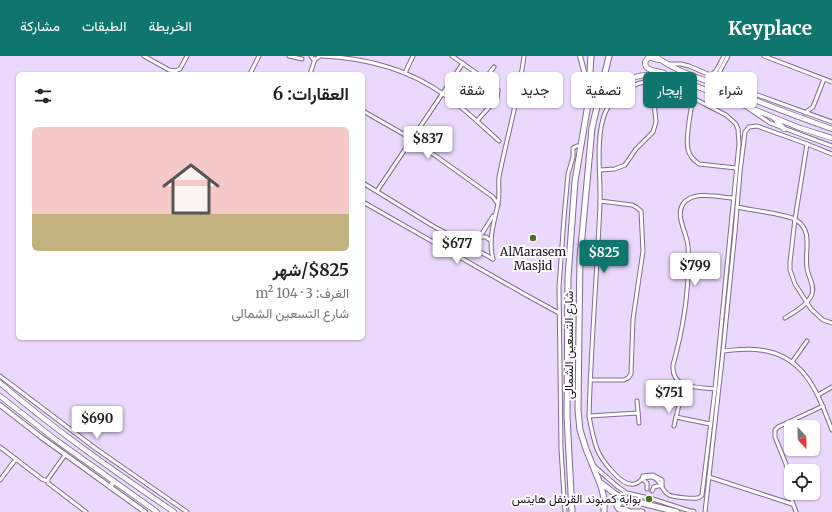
<!DOCTYPE html>
<html lang="ar">
<head>
<meta charset="utf-8">
<style>
  :root { --surface:#fff; --page:#f6f6f6; --text:#222; --muted:#767676; --line:#e0e0e0; --accent:#0f766e }
  body { margin:0; font-family:Merriweather,Vazirmatn,serif; background:var(--page); color:var(--text); direction:rtl; height:100vh; display:flex; flex-direction:column; font-size:15px; white-space:nowrap }
  * { box-sizing:border-box; margin:0 }
  p { font-size:13px; color:var(--muted) }
  .icon { flex:none; width:22px; height:22px; fill:none; stroke:currentColor; stroke-width:2; stroke-linecap:round; stroke-linejoin:round }
  .map { position:relative; flex:1; overflow:hidden; direction:ltr }
  .sheet { position:absolute; left:16px; top:16px; width:349px; height:268px; display:flex; flex-direction:column; background:var(--surface); border-radius:6px; box-shadow:0 1px 3px #0004; direction:rtl }
  .sheet>* { flex:none }
  .guide { position:absolute; left:377px; top:16px; width:380px; height:36px; direction:rtl; display:flex; gap:8px }
  .needle { width:26px; rotate:158deg }
  .buttons { position:absolute; left:784px; top:364px; display:grid; gap:8px }
  .buttons a { display:grid; place-items:center; width:36px; height:36px; border-radius:6px; background:var(--surface); box-shadow:0 1px 3px #0004; font-size:20px }
  .price { position:absolute; translate:-50% -34px; padding:0 9px; border-radius:4px; background:#fff; color:#222; font-size:13px; line-height:26px; filter:drop-shadow(0 1px 2px #0008) }
  .price::after { content:''; position:absolute; left:50%; top:24px; width:12px; height:9px; margin-left:-6px; background:inherit; clip-path:polygon(0 0,100% 0,50% 100%) }
  .price.selected { background:var(--accent); color:#fff }
  ul { padding:0; list-style:none }
  li { display:grid; align-content:center; gap:8px; height:212px; padding:0 16px }
  li+li { border-top:1px solid var(--line) }
  li span { display:grid; place-items:center; height:124px; border-radius:6px; color:#555 }
  li>.icon { margin-inline-start:auto }
  span .icon { width:72px; height:72px; fill:#fffc; stroke-width:1 }
  li b { font-size:17px }
  h2 { display:flex; justify-content:space-between; align-items:center; height:48px; padding:0 16px; font-size:17px }
  .pill { padding:0 14px; border-radius:6px; background:var(--surface); box-shadow:0 1px 3px #0004; font-size:14px; line-height:36px }
  .pill.selected { background:var(--accent); color:#fff }
  header { display:flex; align-items:center; gap:24px; box-sizing:border-box; height:56px; padding:0 20px; background:var(--accent); color:#fff }
  header strong { font-size:19px }
  nav { display:flex; gap:22px; margin-inline-start:auto; font-size:14px }
  .map>svg:first-child { display:block }
  .lines { fill:none; stroke-linecap:round; stroke-linejoin:round }
  .minor-casing { stroke:#816b95; stroke-width:5 }
  .tertiary-casing { stroke:#816b95; stroke-width:6 }
  .secondary-casing { stroke:#816b95; stroke-width:6 }
  .primary-casing { stroke:#816b95; stroke-width:7 }
  .minor { stroke:#fff; stroke-width:3 }
  .tertiary { stroke:#fff; stroke-width:4 }
  .secondary { stroke:#fff; stroke-width:4.5 }
  .primary { stroke:#fff; stroke-width:5 }
  .poi-dot { fill:#506e23; stroke:#fff; stroke-width:1.5 }
  .labels { text-anchor:middle; stroke-width:4; stroke-linejoin:round; paint-order:stroke }
  .poi-label { font-size:12px; fill:#191020; stroke:#fff }
  .street-label { font-size:12px; fill:#191020; stroke:#fff }
</style>
</head>
<body>
<header>
<strong>Keyplace</strong>
<nav><a>الخريطة</a><a>الطبقات</a><a>مشاركة</a></nav>
</header>
<div class="map">
<svg width="832" height="456" viewBox="0 0 832 456">
  <rect width="100%" height="100%" fill="#ebd8fd"/>
  <g class="lines">
    <defs>
      <g id="minor">
        <path d="M144,0L169,14L175,15L180,13L187,0"/>
        <path d="M289,0L302,3"/>
        <path d="M311,0L313,3H316L320,0"/>
        <path d="M322,0C364,2 408,13 443,38C463,51 481,69 499,85"/>
        <path d="M452,0L485,23L498,34L497,42L477,65"/>
        <path d="M764,0L832,26"/>
        <path d="M669,8H681L689,10L752,37L832,66"/>
        <path d="M405,17L413,0"/>
        <path d="M250,18L259,0"/>
        <path d="M310,18L315,3"/>
        <path d="M711,19L716,15L724,0"/>
        <path d="M485,23L494,11"/>
        <path d="M720,23V15L728,0"/>
        <path d="M673,39L678,30"/>
        <path d="M678,42L682,32"/>
        <path d="M693,42C691,55 685,81 688,93C689,100 694,104 699,108L736,112"/>
        <path d="M748,52L770,67L832,90"/>
        <path d="M363,55L412,83L493,141L498,148"/>
        <path d="M805,57L813,51L824,23"/>
        <path d="M807,88L795,163L790,206V214L795,228L811,253L823,264L832,267"/>
        <path d="M600,114L615,113L625,109L636,93L653,76L656,66L652,26"/>
        <path d="M363,127L433,170L493,203"/>
        <path d="M377,135L463,7"/>
        <path d="M363,146L526,239L559,257"/>
        <path d="M737,151C749,154 788,158 796,164C814,175 804,196 807,212C808,221 815,229 812,238C808,249 794,256 785,262"/>
        <path d="M480,181H486L491,185"/>
        <path d="M473,192L493,160"/>
        <path d="M493,203C488,184 494,166 498,148C500,139 498,130 499,121C507,80 519,41 524,0"/>
        <path d="M723,295C735,294 748,292 760,294C805,299 818,338 832,374"/>
        <path d="M792,306L807,285"/>
        <path d="M0,320L95,392L187,456"/>
        <path d="M591,324H624L628,322L631,318L633,263L643,195L641,155L636,151L632,149L600,145"/>
        <path d="M715,333C697,331 671,333 673,309C684,270 690,230 688,190C687,177 675,160 683,148C693,134 718,141 733,142"/>
        <path d="M818,339L832,331"/>
        <path d="M637,345L639,367"/>
        <path d="M589,360L638,357"/>
        <path d="M676,361L710,368"/>
        <path d="M674,370L679,349"/>
        <path d="M0,391L42,423L47,425"/>
        <path d="M65,399L48,423V427L86,456"/>
        <path d="M595,411L618,431L627,437L653,443L693,456"/>
        <path d="M709,421L792,448"/>
        <path d="M642,423C661,415 659,434 669,439C673,441 693,443 697,442C700,442 700,441 702,439L715,333L739,88L738,73L736,68L726,59L689,40L676,42C670,38 669,29 662,27C640,20 613,38 605,57C595,82 601,121 600,148C597,218 591,289 589,360C591,371 593,382 597,393C601,403 621,431 634,428C637,428 640,425 642,423L643,420L653,419L662,424V429"/>
        <path d="M642,423L647,427V433"/>
        <path d="M0,424L16,403"/>
        <path d="M652,435L654,431L662,429"/>
        <path d="M565,456L561,393L559,231L564,162L568,118L573,101V92L577,90H581"/>
        <path d="M705,456L723,295L735,176L740,116L745,76L749,71L757,70L807,88L832,98"/>
        <path d="M796,456L792,445L786,408L775,381V374L778,371L823,350"/>
      </g>
      <g id="tertiary">
        <path d="M580,0L588,30"/>
        <path d="M0,349L41,381L145,456"/>
      </g>
      <g id="secondary">
        <path d="M655,0C675,15 700,22 722,31C759,46 795,60 832,73"/>
        <path d="M659,4L652,2H648L645,6C645,16 656,14 664,17"/>
        <path d="M597,49C620,22 641,13 676,22L800,72L832,82"/>
        <path d="M774,62L784,73"/>
        <path d="M0,327C55,374 114,415 174,456"/>
        <path d="M0,340L56,384L157,456"/>
        <path d="M110,431L114,425"/>
      </g>
      <g id="primary">
        <path d="M601,427L614,437L622,442L677,456"/>
        <path d="M628,446H620L617,450L619,453L626,454L629,456"/>
        <path d="M572,456L567,360L568,221L575,125L588,48L591,0"/>
        <path d="M604,456V442L601,430L586,393L580,374L578,354L579,273L580,202L592,72L609,0"/>
        <path d="M628,456H642"/>
        <path d="M692,456H693"/>
      </g>
    </defs>
    <use href="#minor" class="minor-casing"/>
    <use href="#tertiary" class="tertiary-casing"/>
    <use href="#secondary" class="secondary-casing"/>
    <use href="#primary" class="primary-casing"/>
    <use href="#minor" class="minor"/>
    <use href="#tertiary" class="tertiary"/>
    <use href="#secondary" class="secondary"/>
    <use href="#primary" class="primary"/>
  </g>
  <g class="poi-dot">
    <circle cx="533" cy="182" r="4"/>
    <circle cx="649" cy="443" r="4"/>
  </g>
  <g class="labels">
    <g class="poi-label">
      <text x="533" y="200">AlMarasem<tspan x="533" dy="14">Masjid</tspan></text>
      <text x="641" y="447" text-anchor="end">بوابة كمبوند القرنفل هايتس</text>
    </g>
    <g class="street-label">
      <text transform="translate(569 289) rotate(-90)" y="4">شارع التسعين الشمالى</text>
    </g>
  </g>
</svg>
<div class="buttons">
<a><svg class="needle" viewBox="-14 -14 28 28"><path d="M0-13l5 13h-10z" fill="#e53935"/><path d="M0 13l5-13h-10z" fill="#767676"/></svg></a>
<a><svg class="icon" aria-label="locate" viewBox="0 0 24 24"><circle cx="12" cy="12" r="6"/><path d="M12 2v4M12 18v4M2 12h4M18 12h4"/></svg></a>
</div>
<b class="price" style="left:428px;top:104px">$837</b>
<b class="price" style="left:457px;top:209px">$677</b>
<b class="price selected" style="left:604px;top:218px">$825</b>
<b class="price" style="left:695px;top:231px">$799</b>
<b class="price" style="left:669px;top:358px">$751</b>
<b class="price" style="left:97px;top:384px">$690</b>
<div class="guide">
<a class="pill">شراء</a>
<a class="pill selected">إيجار</a>
<a class="pill">تصفية</a>
<a class="pill">جديد</a>
<a class="pill">شقة</a>
</div>
<section class="sheet">
<h2>العقارات: 6<svg class="icon" aria-label="filters" viewBox="0 0 24 24"><path d="M4 7h16M4 17h16"/><circle cx="9" cy="7" r="2"/><circle cx="15" cy="17" r="2"/></svg></h2>
<ul>
<li><span style="background:linear-gradient(#f6c9c9 70%,#c2b280 0)"><svg class="icon" aria-label="home" viewBox="0 0 24 24"><path d="M3 11l9-7 9 7M6 9v11h12V9"/></svg></span><div><b>$825/شهر</b><p>الغرف: 3 · 104 m²</p><p>شارع التسعين الشمالى</p></div></li>
</ul>
</section>
</div>
</body>
</html>
